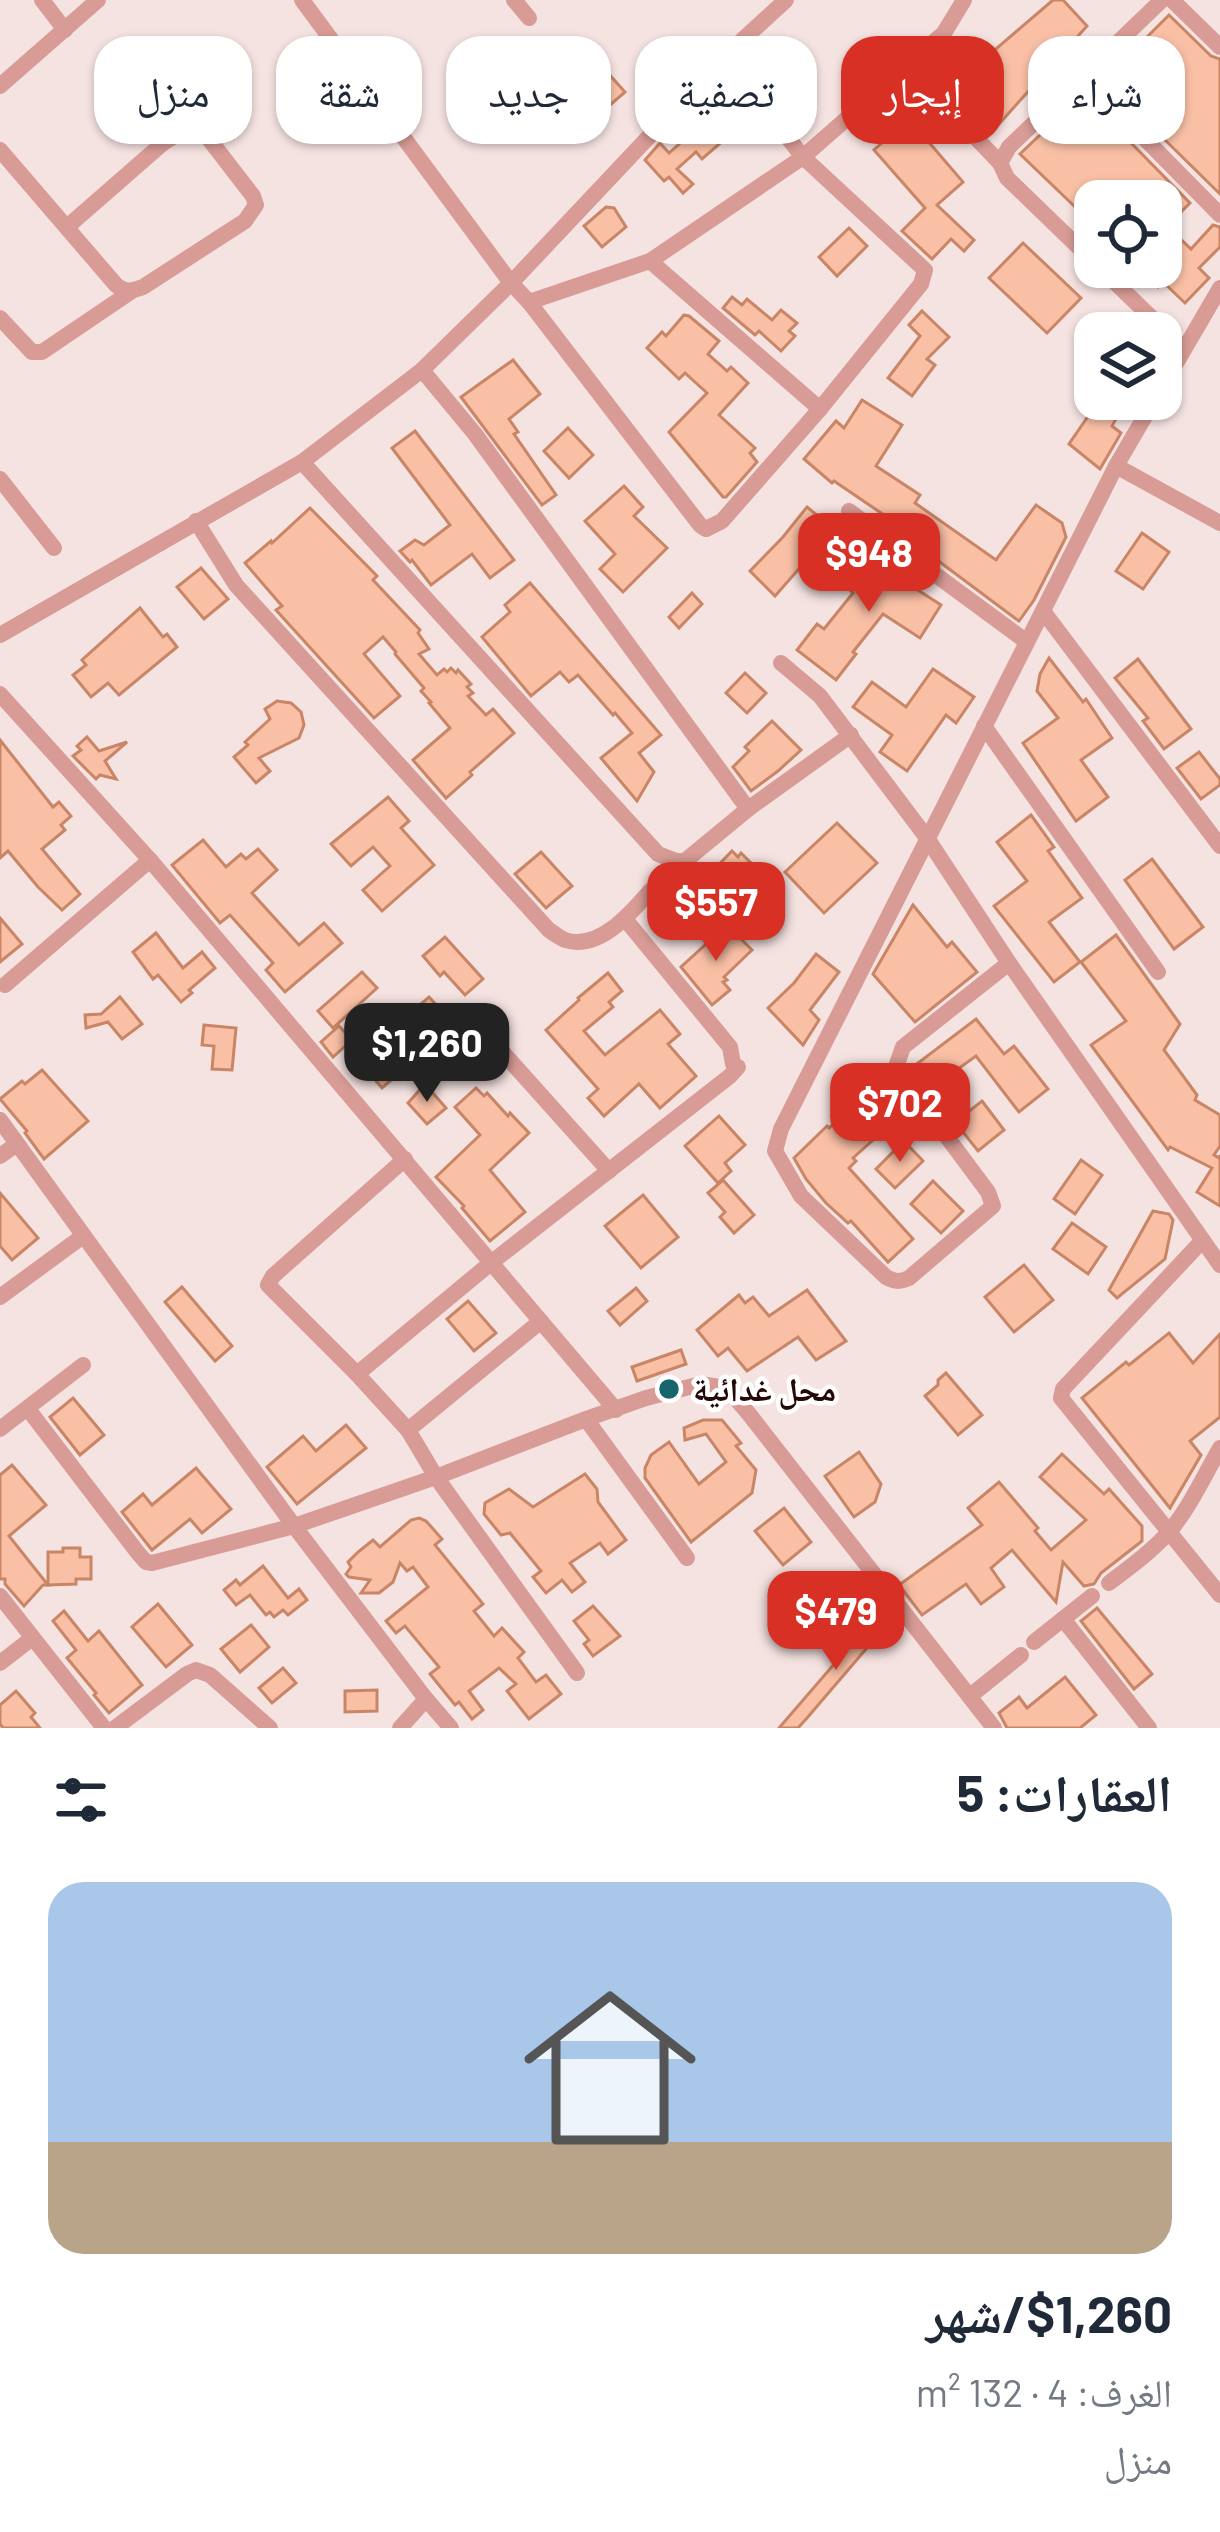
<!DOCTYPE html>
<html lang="ar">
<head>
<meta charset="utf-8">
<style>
  :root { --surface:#fff; --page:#f6f6f7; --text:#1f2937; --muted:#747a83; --line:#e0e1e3; --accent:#d93025 }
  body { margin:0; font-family:Barlow,"Noto Naskh Arabic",sans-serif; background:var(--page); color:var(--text); direction:rtl; height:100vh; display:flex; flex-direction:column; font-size:45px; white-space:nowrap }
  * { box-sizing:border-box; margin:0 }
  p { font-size:39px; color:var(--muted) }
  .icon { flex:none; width:66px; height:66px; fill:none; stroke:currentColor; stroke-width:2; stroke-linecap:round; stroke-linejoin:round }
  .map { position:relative; height:1728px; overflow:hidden; direction:ltr }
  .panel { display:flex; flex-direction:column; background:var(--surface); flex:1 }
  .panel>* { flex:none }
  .banner { position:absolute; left:36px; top:36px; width:1149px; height:108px; direction:rtl; display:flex; gap:24px }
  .tools { position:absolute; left:1074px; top:180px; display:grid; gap:24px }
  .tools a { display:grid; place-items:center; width:108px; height:108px; border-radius:24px; background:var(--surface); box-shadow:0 3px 9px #0004; font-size:60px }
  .price { position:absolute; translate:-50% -102px; padding:0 27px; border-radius:24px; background:var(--accent); color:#fff; font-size:39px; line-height:78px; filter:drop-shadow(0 3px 6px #0008) }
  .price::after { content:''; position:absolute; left:50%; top:72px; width:36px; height:27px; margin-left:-18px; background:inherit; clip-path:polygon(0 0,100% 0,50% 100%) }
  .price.selected { background:#222; color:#fff }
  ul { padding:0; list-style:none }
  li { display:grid; align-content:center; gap:24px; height:636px; padding:0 48px }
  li+li { border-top:3px solid var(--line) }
  li span { display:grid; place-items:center; height:372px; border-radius:36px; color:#555 }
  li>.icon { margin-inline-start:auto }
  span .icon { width:216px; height:216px; fill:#fffc; stroke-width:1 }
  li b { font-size:51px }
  h2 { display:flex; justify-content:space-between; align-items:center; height:144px; padding:0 48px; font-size:51px }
  .pill { padding:0 42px; border-radius:36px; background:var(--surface); box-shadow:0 3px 9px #0004; font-size:42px; line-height:108px }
  .pill.selected { background:var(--accent); color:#fff }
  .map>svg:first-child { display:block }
  .building { fill:#fac0a6; stroke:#c98565; stroke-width:3 }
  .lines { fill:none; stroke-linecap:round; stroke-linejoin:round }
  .minor { stroke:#d89b95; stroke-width:16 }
  .poi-dot { fill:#16646c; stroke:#fff; stroke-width:4.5 }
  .labels { text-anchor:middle; stroke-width:9; stroke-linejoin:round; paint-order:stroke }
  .poi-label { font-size:33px; font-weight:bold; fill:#240907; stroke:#fff; text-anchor:start }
</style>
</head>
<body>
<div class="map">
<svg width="1220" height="1728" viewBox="0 0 1220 1728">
  <rect width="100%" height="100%" fill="#f5e3e1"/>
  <g class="building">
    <path d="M1053,0H1063L1087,26L990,134L948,90Z"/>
    <path d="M1169,15L1211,56L1220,59V194L1104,80Z"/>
    <path d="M608,73L625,92L602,112L585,93Z"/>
    <path d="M724,78L753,115L702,159L696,152L677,169L693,184L683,193L669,177L664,181L645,160L660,143L669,153L687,137L682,130L712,104L709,100L719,95L716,88Z"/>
    <path d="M1083,94L1190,203L1167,226L1191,249L1213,225L1220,227V247L1199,268L1209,278L1185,303L1163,282L1158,287L1137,267H1161V201H1095V226L1020,154Z"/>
    <path d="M909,119L963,182L937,205L974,240L964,251L951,239L932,259L902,231L925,208L874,150Z"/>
    <path d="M606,207L614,208L626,227L602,247L584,226Z"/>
    <path d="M849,228L867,246L837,276L819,257Z"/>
    <path d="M1023,243L1081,298L1047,333L989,278Z"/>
    <path d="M732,297L742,305L747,299L772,320L781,310L797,323L789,331L795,336L781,351L759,331L755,335L723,308Z"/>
    <path d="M922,311L949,337L927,359L935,365L912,396L888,378L920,336L909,325Z"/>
    <path d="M684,315L689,316L719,341L708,354L727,371L731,367L748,383L719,415L755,448L750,453L757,462L726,497H723L669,432L707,393L685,373L679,379L647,348L662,332L666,336Z"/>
    <path d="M513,360L540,394L509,419L518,432L514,434L556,495L542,505L461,397Z"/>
    <path d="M1100,399H1117L1124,404L1112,426L1121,433L1100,469L1069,444Z"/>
    <path d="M862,400L902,425L876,466L920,495L915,503L996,560L1036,505L1062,523L1066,537L1034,600L1019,621L909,539L912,534L834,481L832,483L804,459L836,421L844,428Z"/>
    <path d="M568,428L593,455L569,478L544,451Z"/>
    <path d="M415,431L514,560L490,578L472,554L431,585L412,560L410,562L400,551L415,540L424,545L450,525L392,448Z"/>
    <path d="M624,486L643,507L634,516L667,548L623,592L600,569L615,554L585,521Z"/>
    <path d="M807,507L834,529L775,596L750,571L783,537Z"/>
    <path d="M310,508L377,576L373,580L420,630L418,633L429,649L419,654L437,675L444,669L447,672L451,668L456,673L458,670L471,684L467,687L473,693L468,696L486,715L493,709L514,733L470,772L472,775L446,798L413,760L450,728L429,703L431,702L421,691L424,688L395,654L396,652L383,637L364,654L400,696L374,718L276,610L282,606L245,563L271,541L272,543Z"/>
    <path d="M1142,533L1169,552L1143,589L1116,571Z"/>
    <path d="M882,551L913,575L907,583L941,605L920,638L883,614L853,652L856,654L836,680L797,650L817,624L824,629L853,593L850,590Z"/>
    <path d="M201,568L228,599L204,619L177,587Z"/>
    <path d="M530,583L661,735L639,753L654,772L637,801L601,758L632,733L615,713L613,715L578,675L569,682L560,672L531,696L482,637L510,612L505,605Z"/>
    <path d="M692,593L702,604L679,628L669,617Z"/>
    <path d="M140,608L163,637L167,634L177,647L119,695L108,683L91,697L73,675L86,665L82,660Z"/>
    <path d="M1049,658L1083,702L1086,699L1112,738L1081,760L1108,797L1076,821L1023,743L1058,718L1037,691L1040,674Z"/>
    <path d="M1138,659L1191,729L1164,749L1143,721L1148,718L1115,678Z"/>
    <path d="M933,669L974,697L956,723L946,715L907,771L880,752L892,735L853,707L872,682L906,707Z"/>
    <path d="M745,673L766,693L747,713L726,693Z"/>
    <path d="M277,701L291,703L301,712L304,725L299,738L259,758L270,771L256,783L234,757L248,745L245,742L270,719L265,709Z"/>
    <path d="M772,721L801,750L778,771L751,791L733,767L749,751L745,747Z"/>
    <path d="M87,737L99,751L127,742L105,761L116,779L100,775L96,779L73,756L81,750L77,746Z"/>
    <path d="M0,740L53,807L59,802L71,816L61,825L65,830L42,849L80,894L62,910L38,887L8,851L0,858Z"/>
    <path d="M1199,752L1220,779V785L1201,799L1177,768Z"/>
    <path d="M388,797L409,821L401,828L434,865L382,911L363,890L390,866L373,847L351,866L331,844Z"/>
    <path d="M1031,815L1054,847L1048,851L1082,898L1049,922L1080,962L1054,982L994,906L1027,881L997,842Z"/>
    <path d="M837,823L877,863L824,913L785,872Z"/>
    <path d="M203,840L226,867L241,854L246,859L258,849L277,870L252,893L299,945L324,923L342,943L285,992L266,970L273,963L230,915L220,923L172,865Z"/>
    <path d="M732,851L738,857L741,853L757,869L732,894L730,892L713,908L710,905L693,920L671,897L680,889L676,885L692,871L702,882Z"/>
    <path d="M541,852L572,886L546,908L515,874Z"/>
    <path d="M1152,859L1203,927L1174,949L1125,880Z"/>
    <path d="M913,905L947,947L952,942L977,972L915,1022L873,974Z"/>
    <path d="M0,918L22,944L0,962Z"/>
    <path d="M727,925L752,950L724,977L727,980L723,982L730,990L712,1005L681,967Z"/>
    <path d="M156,933L183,968L202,952L215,968L189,990L192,993L181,1002L158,975L153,979L133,952Z"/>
    <path d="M1116,935L1180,1024L1164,1050L1197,1095L1195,1100L1220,1115V1146L1214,1155L1219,1158L1220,1155V1206L1197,1192L1212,1168L1170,1147L1168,1150L1091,1045L1126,1021L1081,962Z"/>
    <path d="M445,937L483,979L465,995L444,972L440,976L423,956Z"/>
    <path d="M816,954L839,972L810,1010L819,1020L803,1045L768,1008L794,983Z"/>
    <path d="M362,972L377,988L333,1028L318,1011Z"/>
    <path d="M608,973L622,991L609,1002L613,1007L584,1031L605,1055L660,1010L680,1034L668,1044L696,1076L660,1108L639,1084L604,1116L588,1098L598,1089L546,1030L579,1000L578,998Z"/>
    <path d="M120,997L142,1024L122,1039L108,1022L86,1028L85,1015L101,1014Z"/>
    <path d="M429,997L459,1030L444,1044L414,1010Z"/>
    <path d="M976,1019L1004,1054L1014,1046L1048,1089L1019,1112L976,1056L930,1089L914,1066Z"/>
    <path d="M204,1025L236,1028L232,1070L212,1069L214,1046L202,1045Z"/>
    <path d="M339,1026L352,1040L333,1057L321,1042Z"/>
    <path d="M379,1041L404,1069L382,1088L358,1060Z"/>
    <path d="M42,1070L88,1121L44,1159L25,1133L27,1131L0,1099L22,1081L25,1084Z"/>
    <path d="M425,1084L446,1108L427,1124L408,1103Z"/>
    <path d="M476,1088L484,1096L487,1093L508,1116L510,1113L529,1133L490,1170L525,1212L490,1241L462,1208L464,1206L436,1177L480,1135L455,1107Z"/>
    <path d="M866,1096L891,1124L853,1158L856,1161L849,1168L913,1239L888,1262L851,1221L848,1223L826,1203L806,1179L794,1158L827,1126L829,1128Z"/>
    <path d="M982,1101L1004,1130L978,1151L955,1122Z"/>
    <path d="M719,1116L745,1145L725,1163L731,1171L718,1183L685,1146Z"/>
    <path d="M904,1141L923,1161L895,1188L876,1169Z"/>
    <path d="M1081,1160L1102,1175L1075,1214L1054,1199Z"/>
    <path d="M723,1180L754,1215L734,1233L720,1217L725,1212L708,1193Z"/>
    <path d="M933,1181L963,1211L941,1233L911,1204Z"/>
    <path d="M0,1193L38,1238L12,1260L0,1246Z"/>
    <path d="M643,1195L678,1237L641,1268L605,1226Z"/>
    <path d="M1153,1211L1169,1214L1173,1220L1165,1259L1117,1298L1109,1290Z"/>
    <path d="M1072,1223L1106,1247L1088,1274L1053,1249Z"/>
    <path d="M1024,1265L1053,1300L1014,1332L985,1297Z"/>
    <path d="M182,1287L232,1346L215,1361L165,1302Z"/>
    <path d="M636,1288L647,1301L620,1325L608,1311Z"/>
    <path d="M807,1290L846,1341L816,1360L798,1337L747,1371L728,1348L718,1356L697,1330L739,1295L745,1303L753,1297L769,1316Z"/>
    <path d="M468,1301L496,1333L474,1351L447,1319Z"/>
    <path d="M1169,1333L1193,1363L1220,1334V1417L1190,1441L1201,1455L1170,1508L1082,1398L1126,1362L1129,1365Z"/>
    <path d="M681,1350L686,1364L637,1381L632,1367Z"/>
    <path d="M946,1373L982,1415L958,1435L925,1396L938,1385V1380Z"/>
    <path d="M73,1398L104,1435L80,1455L50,1417Z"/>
    <path d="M703,1420H722L741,1443L736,1446L756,1470L752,1493L691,1542L645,1478V1468L651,1455L669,1442L699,1484L726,1462L706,1434L685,1440L684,1428Z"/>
    <path d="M346,1425L366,1448L297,1504L267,1467L303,1436L316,1451Z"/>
    <path d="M859,1452L881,1484L875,1502L854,1517L825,1476Z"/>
    <path d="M1062,1454L1104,1494L1109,1489L1142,1526V1541L1101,1573L1094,1584L1084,1586L1063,1562L1056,1602L1012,1550L991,1568L1004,1587L981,1604L966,1584L922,1615L899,1585L982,1525L968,1508L999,1482L1038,1528L1035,1531L1051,1550L1086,1520L1040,1477Z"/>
    <path d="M12,1465L46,1505L9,1536L48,1585H43L24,1606L5,1584V1579H0V1475Z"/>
    <path d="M196,1468L231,1509L202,1533L190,1519L152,1550L122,1512L143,1494L152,1505Z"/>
    <path d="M585,1474L597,1489L598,1502L626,1540L608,1554L600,1543L570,1563L585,1582L572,1592L562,1580L546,1593L533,1577L541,1571L510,1533L501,1535L484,1514L485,1503L509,1489L533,1507Z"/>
    <path d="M784,1508L811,1542L783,1565L755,1531Z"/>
    <path d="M419,1518L426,1521L442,1539L435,1545L483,1604L474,1611L494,1636L502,1628L524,1652L518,1658L536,1682L546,1675L561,1694L529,1719L507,1691L516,1684L499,1668L469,1691L483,1710L472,1719L459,1702L455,1705L430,1674L439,1667L405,1626L396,1633L386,1621L428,1587L413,1567L407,1571L400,1563L393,1582L379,1593H361L370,1580L349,1577L346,1574L351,1567L348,1562L358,1552L373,1540L380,1547L411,1520Z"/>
    <path d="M63,1548H80V1557H91V1579H76V1584L48,1585V1552H63Z"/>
    <path d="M263,1566L288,1598L299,1589L307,1600L288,1615L283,1610L274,1617L270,1612L266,1615L250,1595L236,1605L224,1590L236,1580L240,1585Z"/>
    <path d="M158,1604L192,1645L166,1667L132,1627Z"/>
    <path d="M593,1606L620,1636L593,1656L584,1644L589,1640L574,1621Z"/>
    <path d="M1097,1608L1152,1674L1134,1689L1081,1621Z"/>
    <path d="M64,1611L88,1641L99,1631L142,1685L109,1713L94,1695L96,1693L67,1658L76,1650L53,1621Z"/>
    <path d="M879,1612L890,1621L807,1718L798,1728H779Z"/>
    <path d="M251,1625L269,1647L240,1672L221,1649Z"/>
    <path d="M283,1668L296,1683L272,1703L259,1688Z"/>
    <path d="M1065,1677L1096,1715L1080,1728H1007L999,1713L1019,1697L1027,1708Z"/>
    <path d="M377,1690V1711L345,1712V1691Z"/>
    <path d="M16,1691L35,1713L31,1717L40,1728H3L0,1724V1705Z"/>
  </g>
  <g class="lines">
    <g class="minor">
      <path d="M42,0L65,30"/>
      <path d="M302,0L511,283L529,302L700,525L706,529L722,521L820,409L921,284L925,270L803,157L724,57"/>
      <path d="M514,0L529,18"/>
      <path d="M1172,0L1220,47"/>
      <path d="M907,66L1000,163"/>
      <path d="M1084,77L1220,215"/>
      <path d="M0,86L98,0"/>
      <path d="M0,150L116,285C126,293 132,291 143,287L245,221L256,205L253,196L209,139C192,126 178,133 162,144L67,227"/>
      <path d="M650,261L820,409"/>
      <path d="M1095,263L1007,178L1000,163L1009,147L1162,0"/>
      <path d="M1099,267L1184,349"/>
      <path d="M529,302L650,261L803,157L944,33L964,0"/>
      <path d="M0,318L32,352H42L132,291"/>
      <path d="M422,370L475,434L748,809"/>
      <path d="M1161,389L1220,288"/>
      <path d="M302,462L658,854L676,861H685L748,809L851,735"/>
      <path d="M1116,466L1220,523"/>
      <path d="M0,479L54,548"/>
      <path d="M849,511L1027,642"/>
      <path d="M196,521L236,585L548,929C550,931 562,939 565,940C599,951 631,913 650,891"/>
      <path d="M1043,611L1220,846"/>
      <path d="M0,635L302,462L422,370L511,283L724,57L786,0"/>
      <path d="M781,663L820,696L927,838L1009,963L1220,1265"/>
      <path d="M0,694L150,860L616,1410"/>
      <path d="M984,726L1158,972"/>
      <path d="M1009,963L903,1047L897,1064L900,1074L988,1192L993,1206L909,1278C900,1282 895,1282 886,1277L801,1196L775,1151L781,1129L1116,466L1155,399"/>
      <path d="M5,985L150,860"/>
      <path d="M488,1036L609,1171"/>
      <path d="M0,1120L294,1526L426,1699L451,1728"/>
      <path d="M0,1156L17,1144"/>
      <path d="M405,1159L273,1276L268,1285L357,1374L408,1430L436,1477L577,1673"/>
      <path d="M1202,1241L1063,1389L1061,1398L1220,1595"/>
      <path d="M0,1297L83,1236"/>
      <path d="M357,1374L492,1262L730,1076L738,1067L733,1064L730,1047L625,919"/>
      <path d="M28,1409L138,1553L146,1562L152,1563L294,1526L436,1477L586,1419L646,1398L701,1384L719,1387L736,1399L749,1414L994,1728"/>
      <path d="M586,1419L687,1558"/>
      <path d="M0,1429L83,1365"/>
      <path d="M408,1430L541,1321"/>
      <path d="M1109,1583C1130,1567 1152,1551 1169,1532C1190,1507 1204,1476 1220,1448"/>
      <path d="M0,1596L104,1728"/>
      <path d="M1063,1619L1149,1728"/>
      <path d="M1034,1642L1092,1596"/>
      <path d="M0,1663L31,1639"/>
      <path d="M970,1696L1021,1655"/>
      <path d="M115,1728L187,1674L196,1670L210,1675L270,1728"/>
      <path d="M400,1728L426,1699"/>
    </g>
  </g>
  <circle class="poi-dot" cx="669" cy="1389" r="12"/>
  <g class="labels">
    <g class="poi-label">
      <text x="693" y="1401">محل غدائية</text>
    </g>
  </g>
</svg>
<div class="tools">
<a><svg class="icon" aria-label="locate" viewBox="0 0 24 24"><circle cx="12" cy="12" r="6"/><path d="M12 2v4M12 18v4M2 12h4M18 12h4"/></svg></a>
<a><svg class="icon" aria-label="layers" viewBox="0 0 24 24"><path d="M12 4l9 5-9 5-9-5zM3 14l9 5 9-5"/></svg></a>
</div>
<b class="price" style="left:869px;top:615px">$948</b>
<b class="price" style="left:716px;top:964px">$557</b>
<b class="price selected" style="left:427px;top:1105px">$1,260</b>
<b class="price" style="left:900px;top:1165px">$702</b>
<b class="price" style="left:836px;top:1673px">$479</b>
<div class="banner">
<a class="pill">شراء</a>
<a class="pill selected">إيجار</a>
<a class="pill">تصفية</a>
<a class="pill">جديد</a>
<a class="pill">شقة</a>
<a class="pill">منزل</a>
</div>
</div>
<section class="panel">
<h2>العقارات: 5<svg class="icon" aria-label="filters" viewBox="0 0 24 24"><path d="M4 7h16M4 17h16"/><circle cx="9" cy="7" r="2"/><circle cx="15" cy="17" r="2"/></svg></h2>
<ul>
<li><span style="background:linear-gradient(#a9c7e8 70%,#b9a48a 0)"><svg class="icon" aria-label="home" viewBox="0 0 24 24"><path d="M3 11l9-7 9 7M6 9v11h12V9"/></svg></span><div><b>$1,260/شهر</b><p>الغرف: 4 · 132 m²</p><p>منزل</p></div></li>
</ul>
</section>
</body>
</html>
